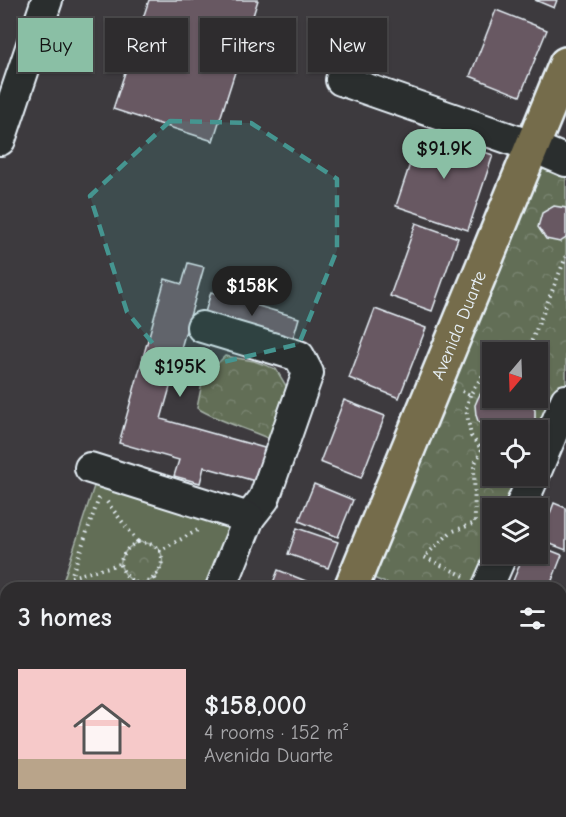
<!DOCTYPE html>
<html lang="en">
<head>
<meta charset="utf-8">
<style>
  :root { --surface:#2e2c2e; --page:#363436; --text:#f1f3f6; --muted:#a7a7aa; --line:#49484a; --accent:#8abfa5 }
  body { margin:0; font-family:"Comic Neue",sans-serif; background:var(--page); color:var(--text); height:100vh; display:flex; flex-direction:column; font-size:22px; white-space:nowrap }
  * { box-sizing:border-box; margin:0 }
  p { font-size:20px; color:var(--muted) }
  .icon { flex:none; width:33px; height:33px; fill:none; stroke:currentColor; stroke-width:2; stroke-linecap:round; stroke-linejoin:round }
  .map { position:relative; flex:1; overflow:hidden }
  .sheet { position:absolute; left:0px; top:582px; width:567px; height:236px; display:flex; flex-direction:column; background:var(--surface); border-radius:18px 18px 0 0; box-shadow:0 2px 4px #0004,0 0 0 2px var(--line) }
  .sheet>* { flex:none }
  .hud { position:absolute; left:18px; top:18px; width:531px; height:54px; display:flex; gap:12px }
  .needle { width:39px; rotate:199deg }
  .fabs { position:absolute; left:482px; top:342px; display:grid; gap:12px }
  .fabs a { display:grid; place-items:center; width:66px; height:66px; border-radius:0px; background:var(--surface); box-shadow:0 2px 4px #0004,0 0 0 2px var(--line); font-size:30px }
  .price { position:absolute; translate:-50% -51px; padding:0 14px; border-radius:21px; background:var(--accent); color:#111; font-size:20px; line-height:39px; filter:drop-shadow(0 2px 3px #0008) }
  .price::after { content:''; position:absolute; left:50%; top:36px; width:18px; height:14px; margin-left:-9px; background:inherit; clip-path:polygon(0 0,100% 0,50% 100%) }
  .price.selected { background:#222; color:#fff }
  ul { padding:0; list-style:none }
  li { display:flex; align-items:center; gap:18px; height:150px; padding:0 18px }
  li+li { border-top:2px solid var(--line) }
  li span { display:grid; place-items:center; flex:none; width:168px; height:120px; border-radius:0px; color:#555 }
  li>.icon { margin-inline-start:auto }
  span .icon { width:72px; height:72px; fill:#fffc; stroke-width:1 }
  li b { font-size:26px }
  h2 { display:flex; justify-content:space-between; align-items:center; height:72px; padding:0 18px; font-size:26px }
  .pill { padding:0 21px; border-radius:0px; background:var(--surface); box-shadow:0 2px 4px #0004,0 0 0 2px var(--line); font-size:21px; line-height:54px }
  .pill.selected { background:var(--accent); color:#111 }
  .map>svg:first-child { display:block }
  .grass { fill:#626e56; stroke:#a5b0a7; stroke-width:1.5 }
  .forest { fill:url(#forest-crowns); stroke:#a5b0a7; stroke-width:1.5; fill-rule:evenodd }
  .building { fill:#685862; stroke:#e8f1f8; stroke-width:1.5 }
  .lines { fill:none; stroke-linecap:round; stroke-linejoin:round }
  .minor-casing { stroke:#e8f1f8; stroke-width:34 }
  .major-casing { stroke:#e8f1f8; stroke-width:38 }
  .path { stroke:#e8f1f8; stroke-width:4; stroke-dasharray:1.5 4.5; stroke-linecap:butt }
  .minor { stroke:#2a2d2e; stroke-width:30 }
  .major { stroke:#746c4b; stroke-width:33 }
  .marked { fill:#459590; fill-opacity:0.2; stroke:#459590; stroke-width:4.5; stroke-dasharray:12 8; stroke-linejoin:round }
  .labels { text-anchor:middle; stroke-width:5; stroke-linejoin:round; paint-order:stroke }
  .street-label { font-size:18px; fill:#e8f1f8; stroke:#2a2d2e }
</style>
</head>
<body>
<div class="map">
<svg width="566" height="817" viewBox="0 0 566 817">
  <defs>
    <pattern id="forest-crowns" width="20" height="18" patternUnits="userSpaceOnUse" patternTransform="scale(1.5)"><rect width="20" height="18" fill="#626e56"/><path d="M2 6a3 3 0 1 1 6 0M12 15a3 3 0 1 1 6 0" fill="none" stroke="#78836f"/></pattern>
  </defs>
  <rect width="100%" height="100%" fill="#3d3a3e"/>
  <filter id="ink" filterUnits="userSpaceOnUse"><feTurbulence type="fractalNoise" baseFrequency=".0167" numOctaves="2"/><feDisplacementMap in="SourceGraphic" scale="12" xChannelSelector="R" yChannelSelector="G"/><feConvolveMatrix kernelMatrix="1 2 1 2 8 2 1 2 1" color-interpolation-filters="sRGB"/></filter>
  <g filter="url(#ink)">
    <path class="grass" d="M97,477L237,523L216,588H61Z"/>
    <g class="forest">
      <path d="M545,160L566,168V386L537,430H492V476H530L517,508H492V554L485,588H398L371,577ZM492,352H537V398H492Z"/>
      <path d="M225,356L254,361L276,369L291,394L274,441C249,429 222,423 197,408L203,378Z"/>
      <path d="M138,542C193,544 141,617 120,564C123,553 127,547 138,542Z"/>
    </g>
    <g class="building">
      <path d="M149,0H258L213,141L113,109Z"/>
      <path d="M535,0H557L554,8Z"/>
      <path d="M496,10L547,30L520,96L470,76Z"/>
      <path d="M421,131L493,155L468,230L396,206Z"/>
      <path d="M554,206L566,208V238L560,242L546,239L538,227L542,213Z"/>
      <path d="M416,223L458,238L432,311L390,296Z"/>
      <path d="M188,263L204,267L161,419L268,449L259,482L204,467L200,483L174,476L179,460L119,443L165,279L182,284Z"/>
      <path d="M211,292L299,318L292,342L204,316Z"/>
      <path d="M375,309L426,328L399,398L349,378Z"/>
      <path d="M492,384V398H527L535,410V420L531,430H493L486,428L478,421L476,415L475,405L479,396L484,389Z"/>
      <path d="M344,400L385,416L361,478L320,462Z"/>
      <path d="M314,484L353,500L338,537L299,521Z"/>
      <path d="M554,503L566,508V550L540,540Z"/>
      <path d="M297,528L338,542L328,568L288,554Z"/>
      <path d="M537,545L562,555L551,583L561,587L560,588H530L513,581L524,554H537Z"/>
      <path d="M278,570L316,585L315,588H271Z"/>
      <path d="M566,641V662L561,660V654Z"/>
      <path d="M561,676L566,678V713L561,712Z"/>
      <path d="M0,752L6,755V809L2,817H0Z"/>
      <path d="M39,812H88L85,817H37Z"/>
      <path d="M358,812H427L441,817H356Z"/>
    </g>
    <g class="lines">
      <defs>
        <g id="minor">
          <path d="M341,80L531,146L566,161"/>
          <path d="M0,140L47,0"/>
          <path d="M202,327L299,356L308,373L264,499L249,518"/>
          <path d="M90,468L249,518L221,588"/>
          <path d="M537,469L566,400"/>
          <path d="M520,508L534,476"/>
          <path d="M487,588L502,554"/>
          <path d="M0,617L6,619"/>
          <path d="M0,748L6,750"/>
          <path d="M561,806L566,808"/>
          <path d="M93,817L96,812"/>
        </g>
        <g id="major">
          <path id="s1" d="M351,588L566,64"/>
          <path d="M259,817L262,812"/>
        </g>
      </defs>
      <use href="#minor" class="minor-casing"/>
      <use href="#major" class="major-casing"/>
      <g class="path">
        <path d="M527,352L566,257"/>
        <path d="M537,370L543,386"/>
        <path d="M462,391L470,395L492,361"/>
        <path d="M470,395L466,409L471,436L482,450"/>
        <path d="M99,498L71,577L120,564"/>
        <path d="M107,502L138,542"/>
        <path d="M138,542C192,544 141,617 120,564C123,553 127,547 138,542Z"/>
        <path d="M159,551L198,530"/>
        <path d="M464,576L424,557L451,532L475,523L474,465L482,450L492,453"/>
        <path d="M155,578L159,588"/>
      </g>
      <use href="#minor" class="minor"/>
      <use href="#major" class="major"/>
    </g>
  </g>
  <path class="marked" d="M170,121L251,123L337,179V250L299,344L177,373L127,312L90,196Z"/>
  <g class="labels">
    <g class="street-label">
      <text dy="6" stroke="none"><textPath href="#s1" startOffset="284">Avenida Duarte</textPath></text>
    </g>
  </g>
</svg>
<div class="fabs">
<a><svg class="needle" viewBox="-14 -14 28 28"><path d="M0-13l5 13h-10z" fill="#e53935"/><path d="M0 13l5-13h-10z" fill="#a7a7aa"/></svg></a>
<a><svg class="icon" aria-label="locate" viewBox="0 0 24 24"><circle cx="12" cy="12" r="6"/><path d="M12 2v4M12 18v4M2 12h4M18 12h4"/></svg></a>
<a><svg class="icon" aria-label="layers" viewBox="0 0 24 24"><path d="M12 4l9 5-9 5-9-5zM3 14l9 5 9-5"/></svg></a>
</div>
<b class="price" style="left:444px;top:180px">$91.9K</b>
<b class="price selected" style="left:252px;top:317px">$158K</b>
<b class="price" style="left:180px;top:398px">$195K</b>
<div class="hud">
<a class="pill selected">Buy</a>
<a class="pill">Rent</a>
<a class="pill">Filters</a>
<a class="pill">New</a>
</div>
<section class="sheet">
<h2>3 homes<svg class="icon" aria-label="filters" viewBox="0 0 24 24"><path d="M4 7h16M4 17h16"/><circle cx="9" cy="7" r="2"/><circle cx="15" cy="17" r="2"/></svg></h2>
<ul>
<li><span style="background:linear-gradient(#f6c9c9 75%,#b9a48a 0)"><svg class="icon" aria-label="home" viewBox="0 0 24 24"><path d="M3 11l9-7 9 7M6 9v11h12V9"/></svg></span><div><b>$158,000</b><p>4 rooms · 152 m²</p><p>Avenida Duarte</p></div></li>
</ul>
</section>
</div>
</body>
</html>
